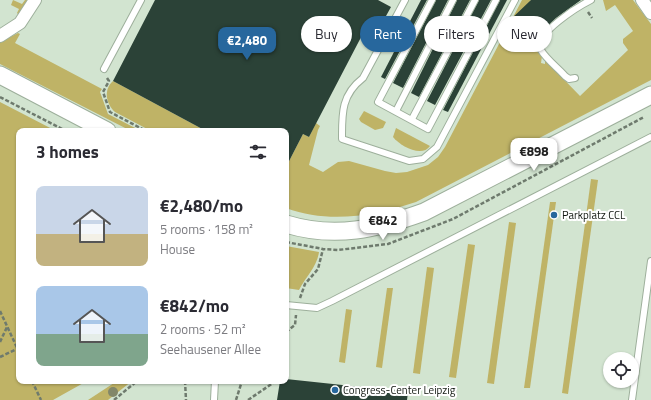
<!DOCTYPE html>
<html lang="en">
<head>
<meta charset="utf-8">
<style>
  :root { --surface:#fff; --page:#f7f7f7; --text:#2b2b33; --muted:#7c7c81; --accent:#27679d }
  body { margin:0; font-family:"Titillium Web",sans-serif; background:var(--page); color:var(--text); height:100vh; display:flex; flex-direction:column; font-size:15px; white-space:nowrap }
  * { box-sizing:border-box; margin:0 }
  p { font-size:13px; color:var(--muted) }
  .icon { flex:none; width:22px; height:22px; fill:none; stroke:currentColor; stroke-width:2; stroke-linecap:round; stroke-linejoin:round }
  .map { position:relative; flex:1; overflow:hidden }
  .details { position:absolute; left:16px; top:128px; width:273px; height:256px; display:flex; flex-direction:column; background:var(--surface); border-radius:8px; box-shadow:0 1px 3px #0004 }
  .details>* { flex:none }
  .hud { position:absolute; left:301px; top:16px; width:290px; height:36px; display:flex; gap:8px }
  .buttons { position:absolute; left:603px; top:352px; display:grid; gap:8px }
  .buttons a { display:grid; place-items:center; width:36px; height:36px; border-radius:50%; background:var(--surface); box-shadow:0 1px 3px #0004; font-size:20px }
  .price { position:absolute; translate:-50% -34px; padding:0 9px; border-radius:8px; background:#fff; color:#222; font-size:13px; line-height:26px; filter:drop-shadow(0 1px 2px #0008) }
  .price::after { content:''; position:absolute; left:50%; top:24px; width:12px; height:9px; margin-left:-6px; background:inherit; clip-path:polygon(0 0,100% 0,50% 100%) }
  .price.selected { background:var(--accent); color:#fff }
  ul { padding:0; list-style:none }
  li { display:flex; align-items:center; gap:12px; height:100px; padding:0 20px }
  li span { display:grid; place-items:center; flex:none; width:112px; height:80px; border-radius:8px; color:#555 }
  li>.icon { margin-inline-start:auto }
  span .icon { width:48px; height:48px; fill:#fffc; stroke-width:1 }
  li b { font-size:17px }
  h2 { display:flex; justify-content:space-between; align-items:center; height:48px; padding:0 20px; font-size:17px }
  .pill { padding:0 14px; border-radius:18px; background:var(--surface); box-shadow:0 1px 3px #0004; font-size:14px; line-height:36px }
  .pill.selected { background:var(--accent); color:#fff }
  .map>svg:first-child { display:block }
  .green { fill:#bfb366 }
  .building { fill:#2b4237 }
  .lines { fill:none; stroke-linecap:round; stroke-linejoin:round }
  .lane-casing { stroke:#9daf9b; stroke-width:8 }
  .street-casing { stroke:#9daf9b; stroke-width:14 }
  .secondary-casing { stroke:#9daf9b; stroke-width:19 }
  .path { stroke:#6e7a6d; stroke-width:2.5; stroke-dasharray:4 2; stroke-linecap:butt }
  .lane { stroke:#fff; stroke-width:6 }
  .street { stroke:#fff; stroke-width:12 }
  .secondary { stroke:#fff; stroke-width:17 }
  .tree { fill:#828769 }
  .poi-dot { fill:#27679d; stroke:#fff; stroke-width:1.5 }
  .labels { text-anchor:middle; stroke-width:4; stroke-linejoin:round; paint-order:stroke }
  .poi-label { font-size:11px; fill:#121811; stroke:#fff; text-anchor:start }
</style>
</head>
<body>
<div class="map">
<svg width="651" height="400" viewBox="0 0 651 400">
  <rect width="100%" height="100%" fill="#d2e4d0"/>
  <g class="green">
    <path d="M13,0L22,4L25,0H28L18,14L17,13L19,9L11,5Z"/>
    <path d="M522,0H531L512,25L542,56L541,63L545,64V60L580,96L628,50L623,43V39L633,31L615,5L606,11L603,0H633L651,24V80L416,202C374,216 329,224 286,208V167L303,134L309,137L316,123L320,126L318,130L309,165L323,172L338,162L349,161L385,171L396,173L407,172L428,165L438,157L445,147Z"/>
    <path d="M18,33L20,34L15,43L102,89L100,92L108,114L141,131H131L0,64V42Z"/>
    <path d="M113,81L206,131H151L115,112C106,104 103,90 113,81Z"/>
    <path d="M0,102L56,131H19V381H87L53,400H0Z"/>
    <path d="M364,111L386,122L383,128L375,130L361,122L359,119Z"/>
    <path d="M396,128L430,146C422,158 400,146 393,137Z"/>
    <path d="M591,179L598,180L568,394L562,393Z"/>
    <path d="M550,202H556L530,388H524Z"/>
    <path d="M509,222L516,223L494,384L487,383Z"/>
    <path d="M468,244L475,245L456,378L449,377Z"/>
    <path d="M286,246L319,252C317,267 306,276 299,290L286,288Z"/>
    <path d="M427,267L434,268L420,374L413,373Z"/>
    <path d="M387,288H393L382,368L376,367Z"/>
    <path d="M346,309L352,310L345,363L339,362Z"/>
    <path d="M117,381H132L108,400H88Z"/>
  </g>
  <g class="building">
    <path d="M155,0H378L391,7L381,25L370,20L309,137L303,134L286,167V131H206L113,81Z"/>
    <path d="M421,0H427L385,79L381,77Z"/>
    <path d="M436,0H448L403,88L393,83Z"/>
    <path d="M457,0H470L419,97L411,93Z"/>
    <path d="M479,0H491L435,105L427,101Z"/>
    <path d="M500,0H507L448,112L443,110Z"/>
    <path d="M531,0H581L556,18L539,35L538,34L529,42L509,21Z"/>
    <path d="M286,379L408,392L407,400H277L280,381H286Z"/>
  </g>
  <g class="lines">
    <defs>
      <g id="lane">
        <path d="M405,0L363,78C341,95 342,114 342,139L409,161L423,159L437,147L515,0"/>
        <path d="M432,0L378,102L428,129L496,0"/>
        <path d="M104,69L141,0"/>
        <path d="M575,78L569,79L565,76C558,68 546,59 541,50C533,34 579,6 591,0"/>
        <path d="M396,111L453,0"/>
        <path d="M412,119L475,0"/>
        <path d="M286,305L317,308L332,301L651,137"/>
        <path d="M214,400L215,381"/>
        <path d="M632,400L651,261"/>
      </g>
      <g id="street">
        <path d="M642,0L651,13"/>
        <path d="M0,36L20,23L35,0"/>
      </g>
      <g id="secondary">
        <path d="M0,75L107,131"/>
        <path d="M286,224C335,239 377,229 424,212L651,95"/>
      </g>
    </defs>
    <use href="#lane" class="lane-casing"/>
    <use href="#street" class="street-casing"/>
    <use href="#secondary" class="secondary-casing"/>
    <g class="path">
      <path d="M588,12L592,18"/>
      <path d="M107,78L109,81L103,92L110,112L146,131"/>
      <path d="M0,97L66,131"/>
      <path d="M286,242L323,249L338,250L388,244L453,219L644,117"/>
      <path d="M300,298L305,284L318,269L323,249"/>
      <path d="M0,311L19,352"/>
      <path d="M286,332L295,325L296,315"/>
      <path d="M0,342L7,327"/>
      <path d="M0,357L19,348"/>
      <path d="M32,381L41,400"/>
      <path d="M185,381L186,400"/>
      <path d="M114,400L137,381"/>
      <path d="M236,400L242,381"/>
      <path d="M248,400L276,381"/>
    </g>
    <use href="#lane" class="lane"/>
    <use href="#street" class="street"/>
    <use href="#secondary" class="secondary"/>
  </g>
  <circle class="tree" cx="113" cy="392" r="5"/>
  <g class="poi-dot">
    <circle cx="554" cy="215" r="4"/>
    <circle cx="335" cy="390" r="4"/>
  </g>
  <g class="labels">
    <g class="poi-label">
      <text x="562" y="219">Parkplatz CCL</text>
      <text x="343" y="394">Congress-Center Leipzig</text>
    </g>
  </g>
</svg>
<div class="buttons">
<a><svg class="icon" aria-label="locate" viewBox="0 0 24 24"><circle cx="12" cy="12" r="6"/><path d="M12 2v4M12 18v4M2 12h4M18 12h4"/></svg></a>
</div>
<b class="price selected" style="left:247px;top:61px">€2,480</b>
<b class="price" style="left:534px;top:172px">€898</b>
<b class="price" style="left:383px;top:241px">€842</b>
<div class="hud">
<a class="pill">Buy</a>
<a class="pill selected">Rent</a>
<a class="pill">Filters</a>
<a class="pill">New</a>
</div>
<section class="details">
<h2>3 homes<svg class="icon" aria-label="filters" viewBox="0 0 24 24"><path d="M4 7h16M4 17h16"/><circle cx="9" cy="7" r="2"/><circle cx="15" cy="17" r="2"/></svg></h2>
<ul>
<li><span style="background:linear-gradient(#c9d6e8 60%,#c2b280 0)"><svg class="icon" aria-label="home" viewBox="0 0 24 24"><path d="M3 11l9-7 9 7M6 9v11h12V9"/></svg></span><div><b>€2,480/mo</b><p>5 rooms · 158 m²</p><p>House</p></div></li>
<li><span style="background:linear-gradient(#a9c7e8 60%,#7fa58c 0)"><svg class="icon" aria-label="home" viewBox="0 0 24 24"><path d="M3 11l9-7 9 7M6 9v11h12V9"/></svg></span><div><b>€842/mo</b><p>2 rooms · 52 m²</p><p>Seehausener Allee</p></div></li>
</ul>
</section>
</div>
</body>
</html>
